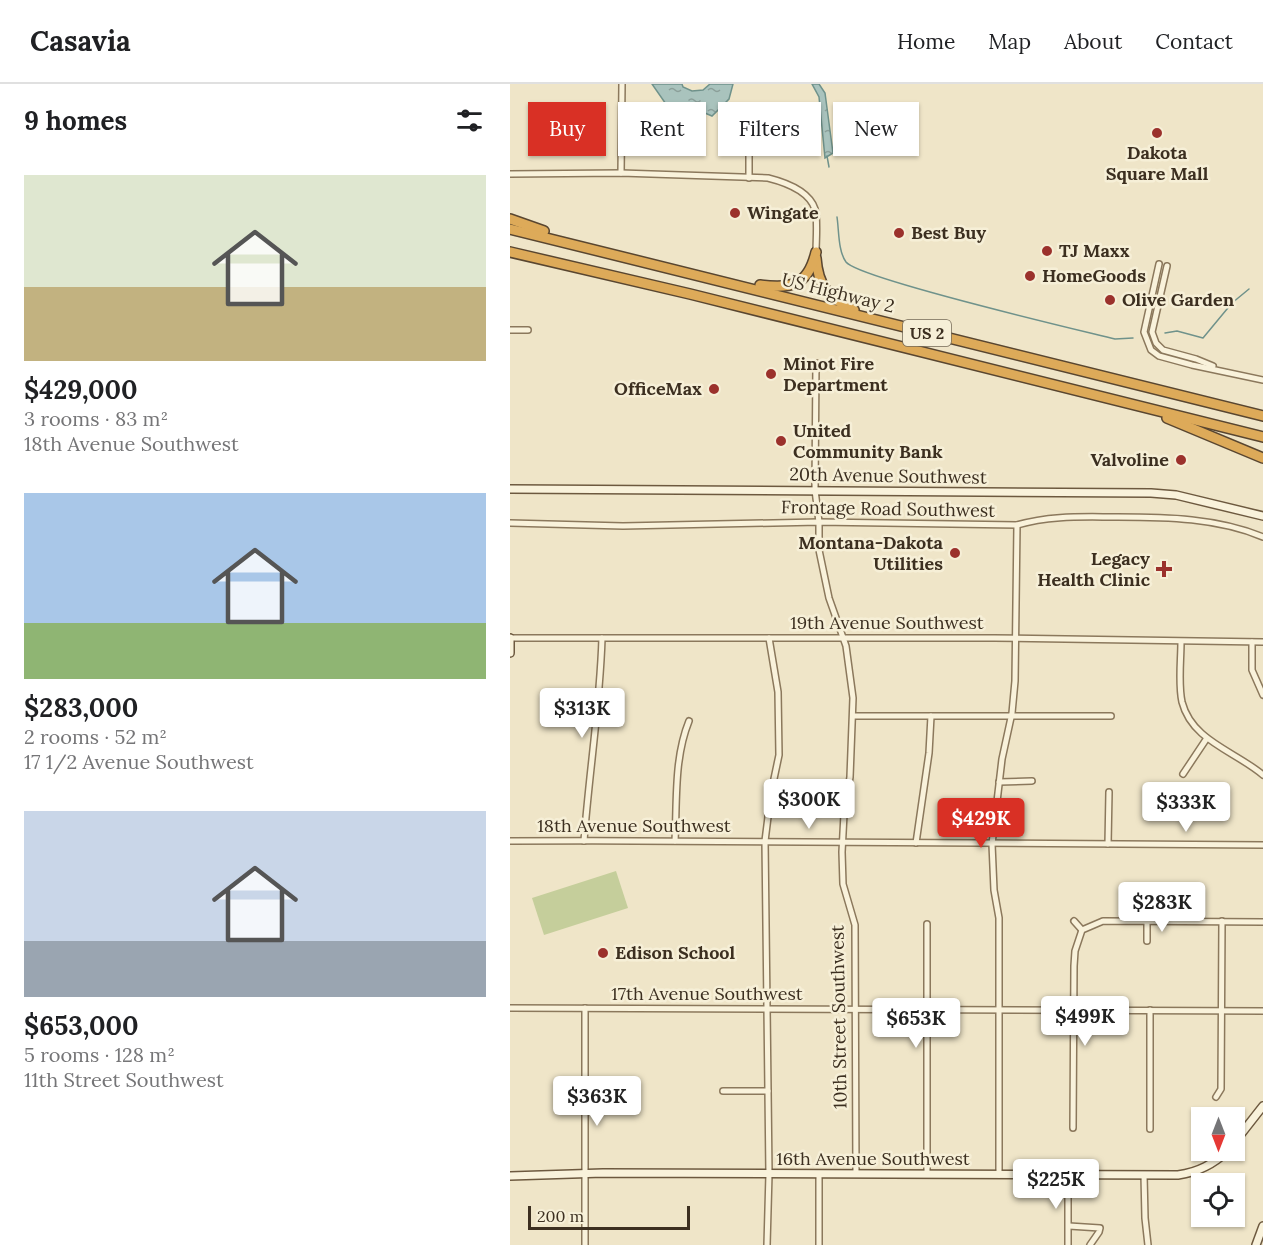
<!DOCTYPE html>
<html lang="en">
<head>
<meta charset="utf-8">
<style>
  :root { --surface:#fff; --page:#f6f6f6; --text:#202124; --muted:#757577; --line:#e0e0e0; --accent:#d93025 }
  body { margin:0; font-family:Lora,serif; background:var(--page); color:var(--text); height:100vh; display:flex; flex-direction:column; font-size:22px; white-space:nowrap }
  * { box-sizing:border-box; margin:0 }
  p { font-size:20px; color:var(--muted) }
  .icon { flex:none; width:33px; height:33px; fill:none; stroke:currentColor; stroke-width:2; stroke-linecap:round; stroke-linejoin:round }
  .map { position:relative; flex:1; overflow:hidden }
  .side { display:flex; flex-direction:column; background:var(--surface); width:510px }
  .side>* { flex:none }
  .banner { position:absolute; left:18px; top:18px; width:570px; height:54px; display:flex; gap:12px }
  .needle { width:39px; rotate:180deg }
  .buttons { position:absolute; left:681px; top:1023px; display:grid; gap:12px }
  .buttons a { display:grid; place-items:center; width:54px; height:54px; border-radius:0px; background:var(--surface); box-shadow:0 2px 4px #0004; font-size:30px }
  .scale { position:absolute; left:18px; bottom:15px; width:162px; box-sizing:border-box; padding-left:6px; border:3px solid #3c2f20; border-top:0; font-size:16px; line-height:21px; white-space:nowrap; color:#3c2f20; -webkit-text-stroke:4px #f6efd7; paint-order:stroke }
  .price { position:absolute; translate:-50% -51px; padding:0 14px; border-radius:6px; background:#fff; color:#222; font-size:20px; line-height:39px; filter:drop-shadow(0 2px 3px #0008) }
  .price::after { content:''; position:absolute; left:50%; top:36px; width:18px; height:14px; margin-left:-9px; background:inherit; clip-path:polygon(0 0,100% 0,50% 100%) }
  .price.active { background:var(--accent); color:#fff }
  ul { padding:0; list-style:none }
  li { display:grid; align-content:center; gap:12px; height:318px; padding:0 24px }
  li span { display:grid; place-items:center; height:186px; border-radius:0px; color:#555 }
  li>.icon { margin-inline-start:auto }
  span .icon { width:108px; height:108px; fill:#fffc; stroke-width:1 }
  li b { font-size:26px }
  h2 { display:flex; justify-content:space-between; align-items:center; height:72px; padding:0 24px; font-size:26px }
  .tag { padding:0 21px; border-radius:0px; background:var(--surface); box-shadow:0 2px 4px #0004; font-size:21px; line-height:54px }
  .tag.active { background:var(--accent); color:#fff }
  header { display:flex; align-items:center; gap:36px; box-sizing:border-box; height:84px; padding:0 30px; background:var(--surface); border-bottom:2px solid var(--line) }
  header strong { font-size:28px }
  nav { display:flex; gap:33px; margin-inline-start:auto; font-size:21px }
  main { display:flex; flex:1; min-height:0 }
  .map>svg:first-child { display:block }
  .garden { fill:#c5ce9b }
  .water { fill:url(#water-ripples); stroke:#6f928b; stroke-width:1.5 }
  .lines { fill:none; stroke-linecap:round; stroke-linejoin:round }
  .stream { stroke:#6f928b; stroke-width:1.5 }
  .street-casing { stroke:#8b785c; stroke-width:8 }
  .secondary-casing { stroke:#6d593f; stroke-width:10 }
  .highway-casing { stroke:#594630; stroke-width:12 }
  .street { stroke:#f9f2db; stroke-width:5 }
  .secondary { stroke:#f9f2db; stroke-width:7 }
  .highway { stroke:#ddaa59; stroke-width:9 }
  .poi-dot { fill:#9b312c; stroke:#f6efd7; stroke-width:2 }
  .labels { text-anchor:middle; stroke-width:5; stroke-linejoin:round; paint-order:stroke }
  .shield { fill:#f6efd7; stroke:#746957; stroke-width:1.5 }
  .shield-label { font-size:16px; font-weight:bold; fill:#3c2f20 }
  .poi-label { font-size:18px; font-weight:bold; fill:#3c2f20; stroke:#f6efd7; text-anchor:start }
  .street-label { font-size:18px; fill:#3c2f20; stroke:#f6efd7 }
</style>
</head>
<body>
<header>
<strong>Casavia</strong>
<nav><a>Home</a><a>Map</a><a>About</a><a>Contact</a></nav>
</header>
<main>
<section class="side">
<h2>9 homes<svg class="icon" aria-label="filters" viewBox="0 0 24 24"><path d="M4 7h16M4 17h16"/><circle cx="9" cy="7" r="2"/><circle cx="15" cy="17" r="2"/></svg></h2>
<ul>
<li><span style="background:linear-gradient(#dfe7d0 60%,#c2b280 0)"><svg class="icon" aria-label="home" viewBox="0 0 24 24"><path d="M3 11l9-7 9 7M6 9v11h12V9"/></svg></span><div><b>$429,000</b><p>3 rooms · 83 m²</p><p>18th Avenue Southwest</p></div></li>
<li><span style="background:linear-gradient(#a9c7e8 70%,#8fb573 0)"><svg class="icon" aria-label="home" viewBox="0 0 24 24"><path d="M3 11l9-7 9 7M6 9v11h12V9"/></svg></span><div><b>$283,000</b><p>2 rooms · 52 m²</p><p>17 1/2 Avenue Southwest</p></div></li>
<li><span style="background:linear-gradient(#c9d6e8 70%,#9aa5b1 0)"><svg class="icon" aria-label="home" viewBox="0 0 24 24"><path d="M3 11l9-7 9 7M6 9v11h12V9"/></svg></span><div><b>$653,000</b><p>5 rooms · 128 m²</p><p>11th Street Southwest</p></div></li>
</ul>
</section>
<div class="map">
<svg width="753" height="1161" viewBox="0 0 753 1161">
  <defs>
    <pattern id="water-ripples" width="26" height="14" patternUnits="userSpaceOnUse" patternTransform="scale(1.5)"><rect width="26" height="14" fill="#a9c3bd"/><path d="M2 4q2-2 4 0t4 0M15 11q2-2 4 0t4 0" fill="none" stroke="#8b9f99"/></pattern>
  </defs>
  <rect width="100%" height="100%" fill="#efe5c8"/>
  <path class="garden" d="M106,787L118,824L34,851L22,814Z"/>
  <g class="water">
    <path d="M142,0H172L173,3L182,7L193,6L200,0H223L219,15L202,32L188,26L181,31L167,24L158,23Z"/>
    <path d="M302,0H309L315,9L323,69L315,74L309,13Z"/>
  </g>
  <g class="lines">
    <g class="stream">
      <path d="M317,72L319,83"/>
      <path d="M327,133C329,146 328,167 336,178C349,195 569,246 605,255L623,254"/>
      <path d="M655,249L667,247L693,254L722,219L739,205"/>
    </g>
    <defs>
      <g id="street">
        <path d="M111,89L112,0"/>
        <path d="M0,90L111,89L258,94C274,98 299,107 305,125C308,135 306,157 306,168"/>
        <path d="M239,94V51L250,36"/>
        <path d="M649,180L634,248L641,266L649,272L682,281L753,296"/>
        <path d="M657,182L642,248L646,259L653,266L686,275L703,282"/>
        <path d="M0,246H18"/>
        <path d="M306,279L305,406L309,438V466L319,514L336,562L343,614L340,693L334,730L332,768L333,800L345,841L346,1090"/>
        <path d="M0,439L113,442L309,438L507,441C541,431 573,433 608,433C656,433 708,434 753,453"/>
        <path d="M0,554H484L753,558"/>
        <path d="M671,558C671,576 668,600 672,618C682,657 725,667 753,691"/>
        <path d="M742,558V586L753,611"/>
        <path d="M343,632H601"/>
        <path d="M673,690L697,654"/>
        <path d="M489,698L522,697"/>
        <path d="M0,757C251,756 502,760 753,761"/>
        <path d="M74,757C79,689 90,622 92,554"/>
        <path d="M165,757C167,717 164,674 179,637"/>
        <path d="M406,759L419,669L421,632"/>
        <path d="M598,760L599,708"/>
        <path d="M564,837L572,846"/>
        <path d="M417,840V1090"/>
        <path d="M637,857V838"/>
        <path d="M0,924L753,927"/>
        <path d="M640,926V1045"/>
        <path d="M213,1007H258"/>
        <path d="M706,1013L711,1005L712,837"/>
        <path d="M563,1044L564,882L565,867L572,846L593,837L753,838"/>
        <path d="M489,1091V834L484,806L482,760L492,675L502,629L505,597L507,441"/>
        <path d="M558,1091V1161"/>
        <path d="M634,1091L635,1134L638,1161"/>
        <path d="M559,1142L590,1144L589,1148L580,1161"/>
        <path d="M75,1161V924"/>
        <path d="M257,1161L259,1090L255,757L261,709L269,671L268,608L259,554"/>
        <path d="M309,1161V1090"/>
      </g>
      <g id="secondary">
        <path d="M0,405L641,409L666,411L753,432"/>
        <path d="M0,569V554"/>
        <path d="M724,1059L753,1022"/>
        <path d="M0,1092L93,1089L668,1091C689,1088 703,1080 719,1066"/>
        <path d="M746,1161L753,1142"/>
      </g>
      <g id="highway">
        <path d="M0,135L34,147"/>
        <path d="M0,145L753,332"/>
        <path d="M0,168L180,210L753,353"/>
        <path d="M306,174C308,203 319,214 344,226"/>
        <path d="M250,201C281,205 298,202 306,168"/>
        <path d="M657,334L753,374"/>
      </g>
    </defs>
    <use href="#street" class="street-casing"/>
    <use href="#secondary" class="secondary-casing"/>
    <use href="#highway" class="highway-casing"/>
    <use href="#street" class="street"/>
    <use href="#secondary" class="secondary"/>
    <use href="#highway" class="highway"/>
  </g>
  <g class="poi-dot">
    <circle cx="647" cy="49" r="6"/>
    <circle cx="225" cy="129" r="6"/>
    <circle cx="389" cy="149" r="6"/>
    <circle cx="537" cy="167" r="6"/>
    <circle cx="520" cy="192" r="6"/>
    <circle cx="600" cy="216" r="6"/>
    <circle cx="261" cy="290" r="6"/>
    <circle cx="204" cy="305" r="6"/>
    <circle cx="271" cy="357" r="6"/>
    <circle cx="671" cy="376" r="6"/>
    <circle cx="445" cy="469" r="6"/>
    <path d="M651 476h6v6h6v6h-6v6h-6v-6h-6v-6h6z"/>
    <circle cx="93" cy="869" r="6"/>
  </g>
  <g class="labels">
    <rect class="shield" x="393" y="236" width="48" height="26" rx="4.5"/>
    <g class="shield-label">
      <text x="417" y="255">US 2</text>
    </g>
    <g class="poi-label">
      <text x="647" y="75" text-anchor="middle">Dakota<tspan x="647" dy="21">Square Mall</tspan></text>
      <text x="237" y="135">Wingate</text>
      <text x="401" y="155">Best Buy</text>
      <text x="549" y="173">TJ Maxx</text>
      <text x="532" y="198">HomeGoods</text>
      <text x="612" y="222">Olive Garden</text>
      <text x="273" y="286">Minot Fire<tspan x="273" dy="21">Department</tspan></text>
      <text x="192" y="311" text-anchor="end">OfficeMax</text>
      <text x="283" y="353">United<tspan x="283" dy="21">Community Bank</tspan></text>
      <text x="659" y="382" text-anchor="end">Valvoline</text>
      <text x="433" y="465" text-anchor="end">Montana-Dakota<tspan x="433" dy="21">Utilities</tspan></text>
      <text x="640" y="481" text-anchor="end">Legacy<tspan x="640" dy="21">Health Clinic</tspan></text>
      <text x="105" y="875">Edison School</text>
    </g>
    <g class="street-label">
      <text transform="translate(328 209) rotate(14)" y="6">US Highway 2</text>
      <text transform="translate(378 392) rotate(1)" y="6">20th Avenue Southwest</text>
      <text transform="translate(378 425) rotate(1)" y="6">Frontage Road Southwest</text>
      <text x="377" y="545">19th Avenue Southwest</text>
      <text x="124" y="748">18th Avenue Southwest</text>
      <text x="197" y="916">17th Avenue Southwest</text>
      <text transform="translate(329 933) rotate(-91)" y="6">10th Street Southwest</text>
      <text x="363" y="1081">16th Avenue Southwest</text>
    </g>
  </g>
</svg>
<div class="buttons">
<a><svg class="needle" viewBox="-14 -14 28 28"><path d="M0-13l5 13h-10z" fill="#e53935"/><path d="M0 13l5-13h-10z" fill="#757577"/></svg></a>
<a><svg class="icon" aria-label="locate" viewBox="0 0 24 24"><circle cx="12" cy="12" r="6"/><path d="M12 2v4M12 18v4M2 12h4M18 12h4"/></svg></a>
</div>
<div class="scale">200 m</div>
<b class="price" style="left:72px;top:655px">$313K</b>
<b class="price" style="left:299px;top:746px">$300K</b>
<b class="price" style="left:676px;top:749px">$333K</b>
<b class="price active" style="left:471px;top:765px">$429K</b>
<b class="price" style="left:652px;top:849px">$283K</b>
<b class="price" style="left:575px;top:963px">$499K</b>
<b class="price" style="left:406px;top:965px">$653K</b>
<b class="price" style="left:87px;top:1043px">$363K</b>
<b class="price" style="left:546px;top:1126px">$225K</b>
<div class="banner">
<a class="tag active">Buy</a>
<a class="tag">Rent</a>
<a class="tag">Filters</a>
<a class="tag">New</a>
</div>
</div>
</main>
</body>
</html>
